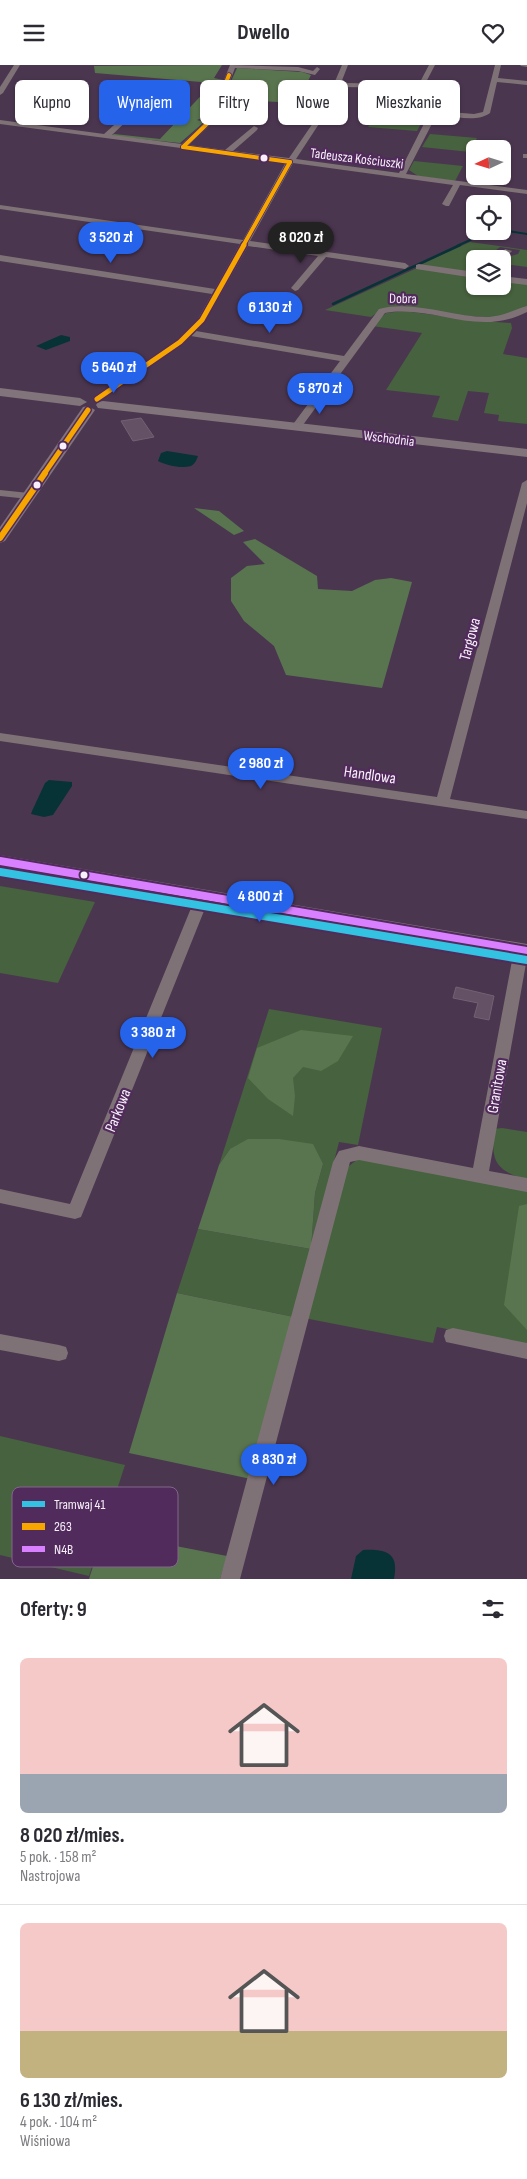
<!DOCTYPE html>
<html lang="pl">
<head>
<meta charset="utf-8">
<style>
  :root { --surface:#fff; --page:#f2f2f3; --text:#2b2b33; --muted:#7c7c81; --line:#e1e1e2; --accent:#2563eb }
  body { margin:0; font-family:"Sofia Sans Condensed",sans-serif; background:var(--page); color:var(--text); height:100vh; display:flex; flex-direction:column; font-size:19px; white-space:nowrap }
  * { box-sizing:border-box; margin:0 }
  p { font-size:16px; color:var(--muted) }
  .icon { flex:none; width:28px; height:28px; fill:none; stroke:currentColor; stroke-width:2; stroke-linecap:round; stroke-linejoin:round }
  .map { position:relative; height:1514px; overflow:hidden }
  .sheet { display:flex; flex-direction:column; background:var(--surface); flex:1 }
  .sheet>* { flex:none }
  .hud { position:absolute; left:15px; top:15px; width:498px; height:45px; display:flex; gap:10px }
  .needle { width:32px; rotate:266deg }
  .controls { position:absolute; left:466px; top:75px; display:grid; gap:10px }
  .controls a { display:grid; place-items:center; width:45px; height:45px; border-radius:8px; background:var(--surface); box-shadow:0 1px 4px #0004; font-size:25px }
  .price { position:absolute; translate:-50% -42px; padding:0 11px; border-radius:18px; background:var(--accent); color:#fff; font-size:16px; line-height:32px; filter:drop-shadow(0 1px 2px #0008) }
  .price::after { content:''; position:absolute; left:50%; top:30px; width:15px; height:11px; margin-left:-8px; background:inherit; clip-path:polygon(0 0,100% 0,50% 100%) }
  .price.on { background:#222; color:#fff }
  ul { padding:0; list-style:none }
  li { display:grid; align-content:center; gap:10px; height:265px; padding:0 20px }
  li+li { border-top:1px solid var(--line) }
  li span { display:grid; place-items:center; height:155px; border-radius:8px; color:#555 }
  li>.icon { margin-inline-start:auto }
  span .icon { width:90px; height:90px; fill:#fffc; stroke-width:1 }
  li b { font-size:21px }
  h2 { display:flex; justify-content:space-between; align-items:center; height:60px; padding:0 20px; font-size:21px }
  .tag { padding:0 18px; border-radius:8px; background:var(--surface); box-shadow:0 1px 4px #0004; font-size:18px; line-height:45px }
  .tag.on { background:var(--accent); color:#fff }
  header { display:flex; justify-content:space-between; align-items:center; height:65px; padding:0 20px; background:var(--surface); font-size:22px; font-weight:700 }
  .map>svg:first-child { display:block }
  .green { fill:#47623e }
  .forest { fill:#59754f }
  .water { fill:#073337 }
  .lines { fill:none; stroke-linecap:round; stroke-linejoin:round }
  .stream-far1 { stroke:#073337; stroke-width:2 }
  .stream { stroke:#073337; stroke-width:2.5 }
  .building { fill:#655165; stroke:#746073 }
  .street { fill:#7f7276; fill-rule:evenodd }
  .secondary { fill:#82747b; fill-rule:evenodd }
  .bus-1-far2-casing { stroke:#512b5b; stroke-width:5.5 }
  .bus-1-far1-casing { stroke:#512b5b; stroke-width:8 }
  .bus-1-casing { stroke:#512b5b; stroke-width:9 }
  .bus-2-casing { stroke:#512b5b; stroke-width:12 }
  .bus-1-far2 { stroke:#f7a600; stroke-width:4 }
  .bus-1-far1 { stroke:#f7a600; stroke-width:5 }
  .bus-1 { stroke:#f7a600; stroke-width:6 }
  .bus-2 { stroke:#d880ff; stroke-width:8 }
  .tram-1-casing { stroke:#512b5b; stroke-width:12 }
  .tram-1 { stroke:#33c2e2; stroke-width:8 }
  .bus-dot { fill:#f8effb; stroke:#512b5b; stroke-width:2 }
  .labels { text-anchor:middle; stroke-width:4.5; stroke-linejoin:round; paint-order:stroke }
  .far-street-label { font-size:14px; fill:#f8effb; stroke:#512b5b }
  .street-label { font-size:16px; fill:#f8effb; stroke:#512b5b }
  .key { fill:#512b5b; stroke:#83668b; stroke-width:1 }
  .key-label { font-size:14px; fill:#f8effb }
</style>
</head>
<body>
<header><svg class="icon" aria-label="menu" viewBox="0 0 24 24"><path d="M4 6h16M4 12h16M4 18h16"/></svg>Dwello<svg class="icon" aria-label="heart" viewBox="0 0 24 24"><path d="M12 20l-8-8c-3-5 5-10 8-4 3-6 11-1 8 4z"/></svg></header>
<div class="map">
<svg width="527" height="1514" viewBox="0 0 527 1514">
  <rect width="100%" height="100%" fill="#4b3650"/>
  <g class="green">
    <path d="M380,43L427,47L417,66L368,62Z"/>
    <path d="M430,69L477,73L470,87L422,82Z"/>
    <path d="M414,96L463,101L455,116L418,111L409,105Z"/>
    <path d="M470,177L527,185V202L505,199L511,191L518,189L520,185L500,182L496,185L500,189L497,194H475V208L420,200Z"/>
    <path d="M417,203L475,211V221H502L503,215L527,218V242L497,253L381,245L371,252L325,245Z"/>
    <path d="M404,246L481,256L511,258L512,263L503,289L527,293V359L498,356L499,350L484,348L489,328L468,326L458,356L432,352L440,331L386,325L422,268L372,261L386,248Z"/>
    <path d="M0,821L95,837L58,918L0,908Z"/>
    <path d="M269,944L382,963L358,1080L339,1077L294,1252L177,1228L198,1164L311,1184L315,1128L323,1099L230,1084L219,1100Z"/>
    <path d="M502,1063L527,1067V1115C495,1105 491,1097 494,1064Z"/>
    <path d="M358,1094L527,1124V1281L437,1262L433,1278L304,1253L345,1104Z"/>
    <path d="M0,1371L125,1400L89,1511L0,1490Z"/>
  </g>
  <g class="forest">
    <path d="M222,0L214,13L223,15L207,51L197,55L204,57L180,78L111,71L114,69L160,74L213,18L95,8L94,1Z"/>
    <path d="M237,3L302,7L311,10L297,38L223,34Z"/>
    <path d="M194,443L219,446L244,466L234,470Z"/>
    <path d="M255,474L317,511L318,524L352,526L375,515L391,513L412,517L382,623L286,610L274,581L244,556L231,536V513L247,501L265,499L243,477Z"/>
    <path d="M301,965L353,971L338,996L321,1006L303,1002L293,1013L295,1031L293,1051L268,1034L248,1013L257,983Z"/>
    <path d="M248,1074H279L313,1079L323,1099L315,1128L311,1184L198,1164L219,1100L230,1084Z"/>
    <path d="M527,1139V1265L504,1240L519,1141Z"/>
    <path d="M177,1228L294,1252L251,1414L129,1388Z"/>
    <path d="M104,1467L227,1491L220,1514H89Z"/>
  </g>
  <g class="water">
    <path d="M61,270L70,272V276L46,285L36,281Z"/>
    <path d="M167,386L198,391C197,394 195,399 191,401C181,404 166,400 158,396L161,388Z"/>
    <path d="M49,715L72,717V721L53,750L44,752L31,749L32,746L45,718Z"/>
    <path d="M363,1485C387,1484 399,1488 394,1514H351L356,1491Z"/>
  </g>
  <g class="lines">
    <g class="stream-far1">
      <path d="M502,165L527,169"/>
      <path d="M457,181L490,166"/>
    </g>
    <path class="stream" d="M333,239L460,180"/>
  </g>
  <g class="building">
    <path d="M141,353L154,372L133,376L121,356Z"/>
    <path d="M456,922L494,931L489,955L474,952L478,938L453,933Z"/>
  </g>
  <g class="lines">
    <g class="street">
      <path d="M14,0H20L3,28L0,30V22Z"/>
      <path d="M230,0L298,2L313,6L317,2L320,4L315,10L298,6L235,3L215,55L189,80L225,85L254,61L258,63L257,65L233,86L289,93L324,42L342,0H348L341,18L419,19L429,0H435L424,21L421,23L339,22L330,42L296,94L399,108L437,33L442,34L438,46L474,49L483,47L495,0H501L498,13L527,16V20L497,17L490,48C474,59 453,49 436,51L406,109L527,125V129L460,120L449,141H446L442,139L453,120L293,98L250,176L405,198L409,201L405,204L326,192L298,225L295,226L291,223L318,191L248,181L206,255L196,266L344,291L379,244C414,235 451,252 486,252C502,252 513,245 527,241V247C476,273 434,239 385,248L300,364L296,365L291,362L340,296L191,271L183,279L100,336H94V332L177,275L198,254L212,229L0,196V190L215,224L240,179L0,144V140L243,175L286,97L0,59V55L104,69L160,19L163,21L162,22L112,70L182,79L208,54Z"/>
      <path d="M520,0H527V2L521,1Z"/>
      <rect x="523" y="89" width="4" height="4"/>
      <path d="M505,184L512,186L502,196V194H498Z"/>
      <path d="M419,199L475,207V213L416,204V200Z"/>
      <path d="M502,211L527,214V220L502,217Z"/>
      <path d="M527,415V438L450,734L527,746V754L0,676V668L437,732L522,418Z"/>
      <path d="M0,425L29,428L34,431L29,434L0,431Z"/>
      <path d="M203,826L208,828L210,831L81,1152L75,1154L0,1138V1124L70,1139L196,831L198,828Z"/>
      <path d="M521,880L527,882V893L489,1106L527,1113V1127L359,1095L350,1097L240,1514H220L333,1097L339,1086L359,1081L473,1103L514,885L516,881Z"/>
      <path d="M453,1263L527,1278V1294L446,1277L444,1271L446,1265Z"/>
      <path d="M0,1269L59,1280L66,1282L68,1288L66,1294L59,1296L0,1285Z"/>
    </g>
    <g class="secondary">
      <path d="M0,323L80,333L87,337L80,341L0,331Z"/>
      <path d="M103,336L527,384V392L98,343L96,340L98,337Z"/>
      <path d="M88,341L95,345L5,476L0,478V462L83,342Z"/>
      <path d="M0,790L527,879V893L0,802Z"/>
    </g>
    <defs>
      <g id="bus-1-far2">
        <path d="M183,82L290,97"/>
        <path d="M183,82L211,55L229,10"/>
        <path d="M243,181L290,97"/>
      </g>
      <g id="bus-1-far1">
        <path d="M97,334L180,277L202,255L244,180"/>
        <path d="M44,409L88,345"/>
      </g>
      <path id="bus-1" d="M0,473L45,408"/>
      <path id="bus-2" d="M0,796L527,886"/>
    </defs>
    <use href="#bus-1-far2" class="bus-1-far2-casing"/>
    <use href="#bus-1-far1" class="bus-1-far1-casing"/>
    <use href="#bus-1" class="bus-1-casing"/>
    <use href="#bus-2" class="bus-2-casing"/>
    <use href="#bus-1-far2" class="bus-1-far2"/>
    <use href="#bus-1-far1" class="bus-1-far1"/>
    <use href="#bus-1" class="bus-1"/>
    <use href="#bus-2" class="bus-2"/>
    <defs>
      <path id="tram-1" d="M0,807L527,895"/>
    </defs>
    <use href="#tram-1" class="tram-1-casing"/>
    <use href="#tram-1" class="tram-1"/>
  </g>
  <g class="bus-dot">
    <circle cx="264" cy="93" r="4.5"/>
    <circle cx="63" cy="381" r="4.5"/>
    <circle cx="37" cy="420" r="4.5"/>
    <circle cx="84" cy="810" r="4.5"/>
  </g>
  <g class="labels">
    <g class="far-street-label">
      <text transform="translate(357 93) rotate(7)" y="5">Tadeusza Kościuszki</text>
      <text transform="translate(403 233) rotate(1)" y="5">Dobra</text>
      <text transform="translate(389 373) rotate(7)" y="5">Wschodnia</text>
    </g>
    <g class="street-label">
      <text transform="translate(469 574) rotate(-75)" y="6">Targowa</text>
      <text transform="translate(370 709) rotate(8)" y="6">Handlowa</text>
      <text transform="translate(496 1021) rotate(-80)" y="6">Granitowa</text>
      <text transform="translate(117 1045) rotate(-68)" y="6">Parkowa</text>
    </g>
  </g>
  <rect x="12" y="1422" width="166" height="80" rx="8" class="key"/>
  <rect x="22" y="1436" width="23" height="6" fill="#33c2e2"/>
  <rect x="22" y="1458" width="23" height="7" fill="#f7a600"/>
  <rect x="22" y="1481" width="23" height="6" fill="#d880ff"/>
  <g class="key-label">
    <text x="54" y="1444">Tramwaj 41</text>
    <text x="54" y="1466">263</text>
    <text x="54" y="1489">N4B</text>
  </g>
</svg>
<div class="controls">
<a><svg class="needle" viewBox="-14 -14 28 28"><path d="M0-13l5 13h-10z" fill="#e53935"/><path d="M0 13l5-13h-10z" fill="#7c7c81"/></svg></a>
<a><svg class="icon" aria-label="locate" viewBox="0 0 24 24"><circle cx="12" cy="12" r="6"/><path d="M12 2v4M12 18v4M2 12h4M18 12h4"/></svg></a>
<a><svg class="icon" aria-label="layers" viewBox="0 0 24 24"><path d="M12 4l9 5-9 5-9-5zM3 14l9 5 9-5"/></svg></a>
</div>
<b class="price" style="left:111px;top:199px">3 520 zł</b>
<b class="price on" style="left:301px;top:199px">8 020 zł</b>
<b class="price" style="left:270px;top:269px">6 130 zł</b>
<b class="price" style="left:114px;top:329px">5 640 zł</b>
<b class="price" style="left:320px;top:350px">5 870 zł</b>
<b class="price" style="left:261px;top:725px">2 980 zł</b>
<b class="price" style="left:260px;top:858px">4 800 zł</b>
<b class="price" style="left:153px;top:994px">3 380 zł</b>
<b class="price" style="left:274px;top:1421px">8 830 zł</b>
<div class="hud">
<a class="tag">Kupno</a>
<a class="tag on">Wynajem</a>
<a class="tag">Filtry</a>
<a class="tag">Nowe</a>
<a class="tag">Mieszkanie</a>
</div>
</div>
<section class="sheet">
<h2>Oferty: 9<svg class="icon" aria-label="filters" viewBox="0 0 24 24"><path d="M4 7h16M4 17h16"/><circle cx="9" cy="7" r="2"/><circle cx="15" cy="17" r="2"/></svg></h2>
<ul>
<li><span style="background:linear-gradient(#f6c9c9 75%,#9aa5b1 0)"><svg class="icon" aria-label="home" viewBox="0 0 24 24"><path d="M3 11l9-7 9 7M6 9v11h12V9"/></svg></span><div><b>8 020 zł/mies.</b><p>5 pok. · 158 m²</p><p>Nastrojowa</p></div></li>
<li><span style="background:linear-gradient(#f6c9c9 70%,#c2b280 0)"><svg class="icon" aria-label="home" viewBox="0 0 24 24"><path d="M3 11l9-7 9 7M6 9v11h12V9"/></svg></span><div><b>6 130 zł/mies.</b><p>4 pok. · 104 m²</p><p>Wiśniowa</p></div></li>
</ul>
</section>
</body>
</html>
